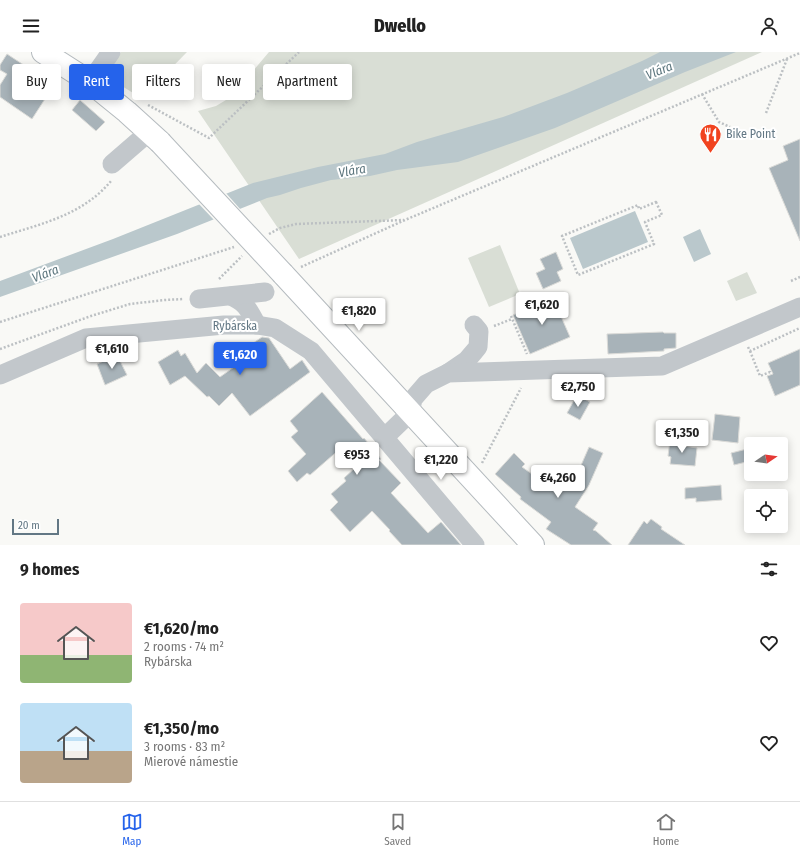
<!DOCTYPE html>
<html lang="en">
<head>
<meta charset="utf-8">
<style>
  :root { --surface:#fff; --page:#f6f6f6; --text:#222; --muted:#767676; --line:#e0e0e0; --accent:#2563eb }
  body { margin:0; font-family:"Fira Sans Condensed",sans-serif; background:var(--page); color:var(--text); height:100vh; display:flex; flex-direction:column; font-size:15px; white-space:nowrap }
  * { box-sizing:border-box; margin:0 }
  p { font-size:13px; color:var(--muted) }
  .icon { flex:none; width:22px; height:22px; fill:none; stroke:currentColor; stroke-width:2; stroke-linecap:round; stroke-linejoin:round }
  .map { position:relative; height:493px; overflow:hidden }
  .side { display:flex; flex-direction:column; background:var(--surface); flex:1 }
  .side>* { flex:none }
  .hud { position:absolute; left:12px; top:12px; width:400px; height:36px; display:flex; gap:8px }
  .needle { width:26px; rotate:77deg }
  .controls { position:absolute; left:744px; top:385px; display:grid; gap:8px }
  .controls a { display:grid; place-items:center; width:44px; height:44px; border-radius:4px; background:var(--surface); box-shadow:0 2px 10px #0003; font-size:20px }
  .scale { position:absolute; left:12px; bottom:10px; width:47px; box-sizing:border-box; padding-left:4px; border:2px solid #627784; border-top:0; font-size:11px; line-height:14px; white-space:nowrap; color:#627784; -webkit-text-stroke:3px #fff; paint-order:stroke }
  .price { position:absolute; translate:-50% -34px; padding:0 9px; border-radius:4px; background:#fff; color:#222; font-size:13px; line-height:26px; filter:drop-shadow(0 1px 2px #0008) }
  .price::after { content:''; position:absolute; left:50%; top:24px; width:12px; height:9px; margin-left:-6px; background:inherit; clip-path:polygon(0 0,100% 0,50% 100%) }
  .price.active { background:var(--accent); color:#fff }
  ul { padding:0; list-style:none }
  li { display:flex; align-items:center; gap:12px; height:100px; padding:0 20px }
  li span { display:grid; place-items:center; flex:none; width:112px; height:80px; border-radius:4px; color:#555 }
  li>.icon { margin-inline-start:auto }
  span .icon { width:48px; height:48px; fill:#fffc; stroke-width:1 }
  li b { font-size:17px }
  h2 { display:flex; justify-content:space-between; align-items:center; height:48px; padding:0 20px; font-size:17px }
  .pill { padding:0 14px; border-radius:4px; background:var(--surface); box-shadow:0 2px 10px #0003; font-size:14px; line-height:36px }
  .pill.active { background:var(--accent); color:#fff }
  header { display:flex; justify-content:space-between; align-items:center; height:52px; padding:0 20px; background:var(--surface); font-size:18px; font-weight:800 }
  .tabs { display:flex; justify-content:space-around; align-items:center; height:56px; border-top:1px solid var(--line); background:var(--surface); font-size:11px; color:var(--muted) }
  .tabs a { display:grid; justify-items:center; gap:2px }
  .tabs .active { color:var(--accent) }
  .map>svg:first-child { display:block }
  .green { fill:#d9ded5 }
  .water { fill:#bac8cc }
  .pier { fill:#f9f9f6 }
  .building { fill:#a8b3b9; stroke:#dbdbd8 }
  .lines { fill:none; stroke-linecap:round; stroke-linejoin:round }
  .major-casing { stroke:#b5bbbf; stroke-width:24 }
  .path { stroke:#bcc0c3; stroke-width:2.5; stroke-dasharray:2 2; stroke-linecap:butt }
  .minor { stroke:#c2c7cb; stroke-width:19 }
  .major { stroke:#fff; stroke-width:22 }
  .major-bridge-casing { stroke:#b5bbbf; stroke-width:24; stroke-linecap:butt }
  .major-bridge { stroke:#fff; stroke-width:22 }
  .labels { text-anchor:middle; stroke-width:4; stroke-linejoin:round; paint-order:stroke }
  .poi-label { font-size:12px; fill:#627784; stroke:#fff; text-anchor:start }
  .street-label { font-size:12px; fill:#627784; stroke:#fff }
  .water-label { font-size:13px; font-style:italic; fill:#5d767e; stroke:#fff }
</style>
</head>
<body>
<header><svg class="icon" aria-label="menu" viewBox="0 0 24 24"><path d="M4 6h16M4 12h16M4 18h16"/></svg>Dwello<svg class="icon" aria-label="person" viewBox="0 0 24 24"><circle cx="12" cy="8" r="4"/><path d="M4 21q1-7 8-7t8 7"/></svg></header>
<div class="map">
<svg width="800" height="493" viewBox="0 0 800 493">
  <rect width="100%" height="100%" fill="#f9f9f6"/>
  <g class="green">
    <path d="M121,0H187L144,44H138L104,23Z"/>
    <path d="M269,0H762L299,207L198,59L216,54L231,45Z"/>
    <path d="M500,193L520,242L489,255L468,206Z"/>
    <path d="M747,220L757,241L736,249L727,229Z"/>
  </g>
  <g class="water">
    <path d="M660,0H736L685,20L555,76L458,110L397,118L370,124L331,128L301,136L280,143L267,146L177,182L0,245V229L113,187L253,131L318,115L385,102L417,90L503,65L567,41L642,9Z"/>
    <path d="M635,159L648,190L583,217L570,186Z"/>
    <path d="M700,177L711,202L694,210L683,185Z"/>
  </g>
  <path class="pier" d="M225,140L241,158L214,168L198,151Z"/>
  <g class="building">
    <path d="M7,2L54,33L32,67L0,45V33L7,22L0,18V13Z"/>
    <path d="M80,48L105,70L96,79L72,58Z"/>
    <path d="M800,87V189L769,116L788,108L783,94Z"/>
    <path d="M556,200L563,217L557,220L561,229L543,237L536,221L545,217L540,207Z"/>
    <path d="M553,246L570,285L530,302L513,263Z"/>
    <path d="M663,280L664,281H676V296L664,297V299L608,302L607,282Z"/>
    <path d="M262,285L269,286L290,317L302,308L310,320L250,364L232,341L219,354L209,344L207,345L185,324L170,333L158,310L178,298L181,304L185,301L197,321L206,311L220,325L251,303L246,296Z"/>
    <path d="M800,297V333L775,344L767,324L773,322L768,311Z"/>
    <path d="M117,303L127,323L105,333L97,312Z"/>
    <path d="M322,340L363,387L364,386L381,407L379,408L401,431L391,441L428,481L441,470L461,493H402L389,479L390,478L372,459L350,480L330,458L338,450L331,442L346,429L344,426L356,415L341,396L310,423L307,421L297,430L288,419L306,402L291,385L298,379L290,369Z"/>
    <path d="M577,343L590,350L580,368L567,361Z"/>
    <path d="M715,362L740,365L738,391L712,388Z"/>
    <path d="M670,388L684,390V394L697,396L695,414L670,412L671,405L668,404Z"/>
    <path d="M589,395L603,401L589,433L575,455L598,471L593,478L596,479L612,493H571L546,477L551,470L520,447L521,445L495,422L514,401L525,412L522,415L556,439L564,428L572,434Z"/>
    <path d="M747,397L750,409L734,413L731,401Z"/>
    <path d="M721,433L722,448L696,450V446L685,447V436Z"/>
    <path d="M651,467L662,475L661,477L685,493H628L644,469L647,472Z"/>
  </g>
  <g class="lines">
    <defs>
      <g id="major">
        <path d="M43,0L90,30L127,60L160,90"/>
        <path d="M283,222L533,493"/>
      </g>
    </defs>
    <use href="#major" class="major-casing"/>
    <g class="path">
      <path d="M702,42L719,70L730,75"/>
      <path d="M148,53L209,86L299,0"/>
      <path d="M766,61L787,7"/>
      <path d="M656,150L662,163L645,170L654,192L578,223L562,184L638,153L639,157Z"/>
      <path d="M269,182L280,176L296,172L404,168"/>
      <path d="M0,185C31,175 66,167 92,147C99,142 106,135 112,128"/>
      <path d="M301,215L405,168L800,1"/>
      <path d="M219,227L242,204"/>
      <path d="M791,229L800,225"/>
      <path d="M511,264L527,302"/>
      <path d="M0,270L234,195"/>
      <path d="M494,274L512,267"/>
      <path d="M748,295L750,299L800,276"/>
      <path d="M0,297L91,264L130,252L165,248L184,247"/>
      <path d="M750,299L760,324L770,320L771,322"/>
      <path d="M482,411L521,336"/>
    </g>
    <g class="minor">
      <path d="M90,30L111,0"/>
      <path d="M112,112L149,80"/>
      <path d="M231,244C247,251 249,259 257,273"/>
      <path d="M199,247L265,240"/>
      <path d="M448,321L467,308L473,301L478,295L479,279L474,273"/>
      <path d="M0,323L86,286L224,273H257L275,276L311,299L475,493"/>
      <path d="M384,386L410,361L413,347L426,332L448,321L662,314L800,255"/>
    </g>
    <use href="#major" class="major"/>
    <defs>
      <path id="major-bridge" d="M160,90L283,222"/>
    </defs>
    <use href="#major-bridge" class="major-bridge-casing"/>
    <use href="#major-bridge" class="major-bridge"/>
  </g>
  <defs>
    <symbol id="restaurant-pin" viewBox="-11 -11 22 30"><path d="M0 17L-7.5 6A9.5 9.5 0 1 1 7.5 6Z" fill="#f1431e" stroke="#fff"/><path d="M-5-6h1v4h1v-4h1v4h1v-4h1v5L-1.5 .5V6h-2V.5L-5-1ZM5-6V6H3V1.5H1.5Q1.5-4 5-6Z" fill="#fff"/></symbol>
  </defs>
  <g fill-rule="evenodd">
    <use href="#restaurant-pin" x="698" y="70" width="25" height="34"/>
  </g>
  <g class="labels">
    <g class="poi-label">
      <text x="726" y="86">Bike Point</text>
    </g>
    <g class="street-label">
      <text x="235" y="278">Rybárska</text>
    </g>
    <g class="water-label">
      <text transform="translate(659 18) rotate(-22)" y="5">Vlára</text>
      <text transform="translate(352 118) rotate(-10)" y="5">Vlára</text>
      <text transform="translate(45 221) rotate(-21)" y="5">Vlára</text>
    </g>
  </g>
</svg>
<div class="controls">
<a><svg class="needle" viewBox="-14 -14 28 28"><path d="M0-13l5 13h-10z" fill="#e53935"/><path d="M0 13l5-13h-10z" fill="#767676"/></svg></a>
<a><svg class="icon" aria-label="locate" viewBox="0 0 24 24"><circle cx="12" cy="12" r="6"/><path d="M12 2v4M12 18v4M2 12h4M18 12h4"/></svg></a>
</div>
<div class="scale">20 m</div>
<b class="price" style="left:542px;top:274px">€1,620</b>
<b class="price" style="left:359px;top:280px">€1,820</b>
<b class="price" style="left:112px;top:318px">€1,610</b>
<b class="price active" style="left:240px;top:324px">€1,620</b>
<b class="price" style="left:578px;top:356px">€2,750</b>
<b class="price" style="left:682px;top:402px">€1,350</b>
<b class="price" style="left:357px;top:424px">€953</b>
<b class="price" style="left:441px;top:429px">€1,220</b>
<b class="price" style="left:558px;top:447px">€4,260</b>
<div class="hud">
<a class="pill">Buy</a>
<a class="pill active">Rent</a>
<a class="pill">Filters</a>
<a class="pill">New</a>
<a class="pill">Apartment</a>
</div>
</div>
<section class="side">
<h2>9 homes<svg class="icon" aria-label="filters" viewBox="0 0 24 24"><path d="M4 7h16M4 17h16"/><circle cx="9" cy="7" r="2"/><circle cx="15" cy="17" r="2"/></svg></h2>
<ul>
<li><span style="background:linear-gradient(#f6c9c9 65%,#8fb573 0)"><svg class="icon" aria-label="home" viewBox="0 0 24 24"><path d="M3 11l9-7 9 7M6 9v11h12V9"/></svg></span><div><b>€1,620/mo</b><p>2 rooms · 74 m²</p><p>Rybárska</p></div><svg class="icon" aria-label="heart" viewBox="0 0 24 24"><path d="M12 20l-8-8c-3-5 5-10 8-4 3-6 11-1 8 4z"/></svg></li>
<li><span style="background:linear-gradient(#bfe0f5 60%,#b9a48a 0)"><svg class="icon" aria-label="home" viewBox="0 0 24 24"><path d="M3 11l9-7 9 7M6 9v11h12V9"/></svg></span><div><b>€1,350/mo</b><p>3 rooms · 83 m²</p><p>Mierové námestie</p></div><svg class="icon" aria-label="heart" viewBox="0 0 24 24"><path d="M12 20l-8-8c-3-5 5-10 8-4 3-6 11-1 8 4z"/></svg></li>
</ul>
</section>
<nav class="tabs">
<a class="active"><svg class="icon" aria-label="map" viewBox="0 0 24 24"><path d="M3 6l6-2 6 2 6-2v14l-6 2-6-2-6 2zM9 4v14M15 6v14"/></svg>Map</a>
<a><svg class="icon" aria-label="saved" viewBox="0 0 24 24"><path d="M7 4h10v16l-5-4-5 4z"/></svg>Saved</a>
<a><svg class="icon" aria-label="home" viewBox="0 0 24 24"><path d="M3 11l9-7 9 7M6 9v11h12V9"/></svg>Home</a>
</nav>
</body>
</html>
